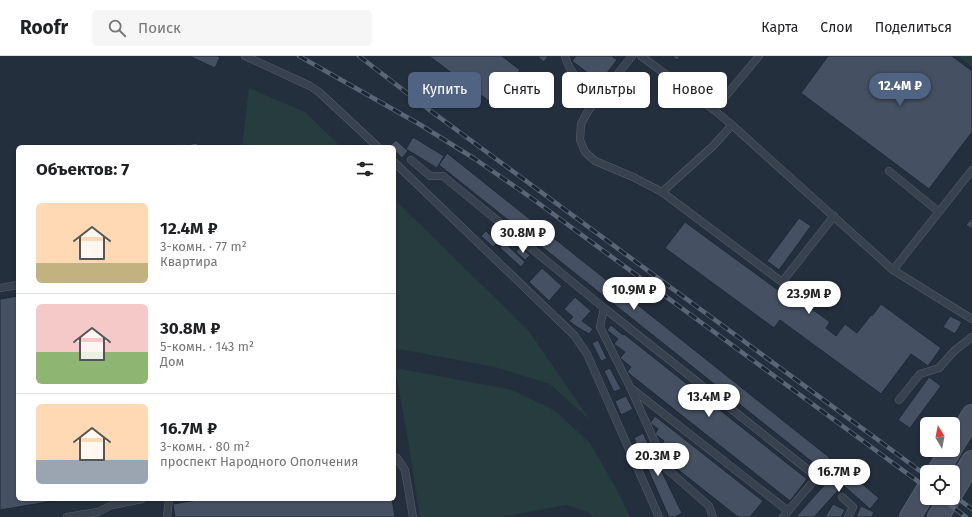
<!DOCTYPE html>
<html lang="ru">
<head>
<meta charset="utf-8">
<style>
  :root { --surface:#fff; --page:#f6f6f6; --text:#202124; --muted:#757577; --line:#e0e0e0; --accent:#506383 }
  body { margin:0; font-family:"Fira Sans",sans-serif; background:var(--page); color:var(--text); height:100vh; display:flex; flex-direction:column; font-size:15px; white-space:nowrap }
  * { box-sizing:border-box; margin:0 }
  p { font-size:13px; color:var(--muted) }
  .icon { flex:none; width:22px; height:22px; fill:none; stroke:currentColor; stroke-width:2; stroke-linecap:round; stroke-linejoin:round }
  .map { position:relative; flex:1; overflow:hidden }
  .drawer { position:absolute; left:16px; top:89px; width:380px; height:356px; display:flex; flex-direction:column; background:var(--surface); border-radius:6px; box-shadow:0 1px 3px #0004 }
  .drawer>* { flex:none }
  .top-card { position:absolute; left:408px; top:16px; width:380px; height:36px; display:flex; gap:8px }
  .needle { width:26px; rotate:350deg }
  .tools { position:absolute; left:920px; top:361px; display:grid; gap:8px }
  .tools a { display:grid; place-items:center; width:40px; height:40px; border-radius:6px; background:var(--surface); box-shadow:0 1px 3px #0004; font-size:20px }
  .price { position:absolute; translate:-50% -34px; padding:0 9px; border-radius:14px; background:#fff; color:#222; font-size:13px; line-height:26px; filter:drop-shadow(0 1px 2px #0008) }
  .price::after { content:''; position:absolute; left:50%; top:24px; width:12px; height:9px; margin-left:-6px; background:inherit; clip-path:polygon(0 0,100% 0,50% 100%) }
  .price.on { background:var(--accent); color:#fff }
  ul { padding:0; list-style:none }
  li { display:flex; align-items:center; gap:12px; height:100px; padding:0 20px }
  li+li { border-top:1px solid var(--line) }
  li span { display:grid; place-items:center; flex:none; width:112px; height:80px; border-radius:6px; color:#555 }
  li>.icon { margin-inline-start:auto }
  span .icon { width:48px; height:48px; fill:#fffc; stroke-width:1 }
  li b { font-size:17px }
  h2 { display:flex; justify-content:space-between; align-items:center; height:48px; padding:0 20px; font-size:17px }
  .pill { padding:0 14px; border-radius:6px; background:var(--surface); box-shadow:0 1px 3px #0004; font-size:14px; line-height:36px }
  .pill.on { background:var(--accent); color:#fff }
  header { display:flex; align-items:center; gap:24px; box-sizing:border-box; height:56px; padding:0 20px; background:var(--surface); border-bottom:1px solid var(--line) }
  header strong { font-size:19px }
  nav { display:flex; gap:22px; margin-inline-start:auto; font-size:14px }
  .search { width:280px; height:36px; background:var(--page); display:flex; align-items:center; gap:10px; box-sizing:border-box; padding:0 14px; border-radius:6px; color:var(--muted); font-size:15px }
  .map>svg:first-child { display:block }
  .green { fill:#263c3f }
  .building { fill:#455162; stroke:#1f2835 }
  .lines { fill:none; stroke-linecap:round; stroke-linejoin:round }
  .lane-casing { stroke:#565f6c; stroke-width:8 }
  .secondary-casing { stroke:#565f6c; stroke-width:22 }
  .lane { stroke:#38414e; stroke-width:7 }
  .secondary { stroke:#465061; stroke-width:20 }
  .rail-casing { stroke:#5a6575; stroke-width:4.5 }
  .rail { stroke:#1d2633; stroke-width:3; stroke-dasharray:9; stroke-linecap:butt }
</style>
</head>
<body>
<header>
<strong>Roofr</strong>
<div class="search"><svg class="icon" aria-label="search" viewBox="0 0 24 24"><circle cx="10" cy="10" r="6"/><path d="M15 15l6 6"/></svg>Поиск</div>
<nav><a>Карта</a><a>Слои</a><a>Поделиться</a></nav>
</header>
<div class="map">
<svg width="972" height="461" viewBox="0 0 972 461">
  <rect width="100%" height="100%" fill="#242f3e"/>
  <g class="green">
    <path d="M958,0H972V11Z"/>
    <path d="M249,32L305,56L341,91H242Z"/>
    <path d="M394,143L528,274L590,364L550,328L495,311L394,292Z"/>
    <path d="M395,312L512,334L554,354L590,387L616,432L630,461H593L588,456L566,449L501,461H420L407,378Z"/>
  </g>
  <g class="building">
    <path d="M189,0H217L220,1L215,12Z"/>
    <path d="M429,0H502L520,14L517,18L523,22L512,36L507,32L494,49Z"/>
    <path d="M539,0H548L544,6L538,1Z"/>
    <path d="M576,0H612L617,4L600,26L572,5Z"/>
    <path d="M672,0H680L677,4Z"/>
    <path d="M828,0H952L972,15V76L929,133L801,37Z"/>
    <path d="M413,81L444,100L437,112L406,93Z"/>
    <path d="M396,84L408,95L402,102L394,94V91L390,90Z"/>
    <path d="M197,87L198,91H176Z"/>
    <path d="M447,97L830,402L821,413L439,109Z"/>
    <path d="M799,162L811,170L779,214L767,205Z"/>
    <path d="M972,162V173L966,169Z"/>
    <path d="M685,166L793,245L792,247L797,250L801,245L830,266L826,272L836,280L845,268L857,277L871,259L872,260L881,248L941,292L928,310L911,298L881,338L780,264L774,272L665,192Z"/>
    <path d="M486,175L498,186L493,191L481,180Z"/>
    <path d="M505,187L525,206L521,211L500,192Z"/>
    <path d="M520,191L530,199L525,204L516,196Z"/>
    <path d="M542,212L562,230L549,245L529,226Z"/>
    <path d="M18,240V443H65L0,454V243Z"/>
    <path d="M575,241L591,255L582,265L593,273L589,278L577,271L569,265L573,261L564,253Z"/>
    <path d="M950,260L962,266L955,278L943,271Z"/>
    <path d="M611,269L623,279L624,278L807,423L790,445L627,316L631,311L620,302L625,296L614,288L618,283L607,274Z"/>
    <path d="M598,284L607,303L601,305L592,287Z"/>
    <path d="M610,312L621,333L614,336L604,315Z"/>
    <path d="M929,321L941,330L910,372L898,364Z"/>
    <path d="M626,340L633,353L621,359L615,345Z"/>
    <path d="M655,360L763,445L750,461H738L667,405L671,399L660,390L664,385L655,378L658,373L650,367Z"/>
    <path d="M643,377L682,457L675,461H669L634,382Z"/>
    <path d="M841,410L879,442L870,453L843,429L814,461H796Z"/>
    <path d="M203,443H392L395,461H175L173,448Z"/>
    <path d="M833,448L845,454L841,461H825Z"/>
    <path d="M861,450L874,456L872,461H856Z"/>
  </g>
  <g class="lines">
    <defs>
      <g id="lane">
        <path d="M245,0L310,30L319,36L378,91"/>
        <path d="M565,0C570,19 584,30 599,41"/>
        <path d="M632,0L588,55L581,68L580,84L585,96L595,105L633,121L662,136L782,226L834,160"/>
        <path d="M641,0L714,54L732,69L893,214"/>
        <path d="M714,54L759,0"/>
        <path d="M411,104L430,120H443L604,252L600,271L630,331L667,413L709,450L713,461"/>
        <path d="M394,106L574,279L587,298L659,461"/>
        <path d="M972,114L893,214L972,263"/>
        <path d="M889,115L939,156"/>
        <path d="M662,136L713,90L732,69"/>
        <path d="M0,232L18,229"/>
        <path d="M604,252L817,421L783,461"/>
        <path d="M632,333L788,455"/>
        <path d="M899,344L920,318L939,312L954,295L972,281"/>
        <path d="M394,401L397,402L405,414L413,461"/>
        <path d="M842,441L853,451L848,461"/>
        <path d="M67,461L98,456L112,449L142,443"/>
        <path d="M167,461L169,443"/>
      </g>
      <g id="secondary">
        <path d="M953,390L972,359"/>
        <path d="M937,416L951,394"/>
        <path d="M953,436L972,405"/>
        <path d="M910,461L927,433"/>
        <path d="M938,461L950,442"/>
      </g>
    </defs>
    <use href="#lane" class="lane-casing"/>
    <use href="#secondary" class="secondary-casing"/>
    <use href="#lane" class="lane"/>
    <use href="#secondary" class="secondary"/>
    <defs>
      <g id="rail">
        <path d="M299,0L419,68L475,103L530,141L927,432"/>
        <path d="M359,0L420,47L927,420"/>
        <path d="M953,439L972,453"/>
        <path d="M941,442L966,461"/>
      </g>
    </defs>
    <use href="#rail" class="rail-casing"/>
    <use href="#rail" class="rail"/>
  </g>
</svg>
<div class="tools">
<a><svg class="needle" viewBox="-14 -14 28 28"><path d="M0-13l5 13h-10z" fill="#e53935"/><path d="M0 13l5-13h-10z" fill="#757577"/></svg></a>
<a><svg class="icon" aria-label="locate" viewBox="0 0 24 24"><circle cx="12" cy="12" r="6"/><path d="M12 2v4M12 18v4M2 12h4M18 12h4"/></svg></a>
</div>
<b class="price on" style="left:900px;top:51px">12.4M ₽</b>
<b class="price" style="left:523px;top:198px">30.8M ₽</b>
<b class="price" style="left:634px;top:255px">10.9M ₽</b>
<b class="price" style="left:809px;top:259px">23.9M ₽</b>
<b class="price" style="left:709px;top:362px">13.4M ₽</b>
<b class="price" style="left:658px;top:421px">20.3M ₽</b>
<b class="price" style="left:839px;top:437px">16.7M ₽</b>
<div class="top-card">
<a class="pill on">Купить</a>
<a class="pill">Снять</a>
<a class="pill">Фильтры</a>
<a class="pill">Новое</a>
</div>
<section class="drawer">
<h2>Объектов: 7<svg class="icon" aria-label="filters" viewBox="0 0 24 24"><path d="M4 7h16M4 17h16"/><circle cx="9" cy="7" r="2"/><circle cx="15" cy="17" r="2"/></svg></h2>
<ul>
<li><span style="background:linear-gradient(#ffd9b3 75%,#c2b280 0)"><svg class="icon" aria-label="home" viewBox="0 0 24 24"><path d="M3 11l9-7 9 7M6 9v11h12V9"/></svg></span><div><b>12.4M ₽</b><p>3-комн. · 77 m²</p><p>Квартира</p></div></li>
<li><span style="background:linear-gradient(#f6c9c9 60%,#8fb573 0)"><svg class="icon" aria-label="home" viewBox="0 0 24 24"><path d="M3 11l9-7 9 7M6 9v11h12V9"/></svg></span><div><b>30.8M ₽</b><p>5-комн. · 143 m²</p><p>Дом</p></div></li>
<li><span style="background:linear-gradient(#ffd9b3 70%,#9aa5b1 0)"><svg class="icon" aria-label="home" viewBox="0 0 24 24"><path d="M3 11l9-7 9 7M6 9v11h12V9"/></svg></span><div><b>16.7M ₽</b><p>3-комн. · 80 m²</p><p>проспект Народного Ополчения</p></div></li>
</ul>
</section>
</div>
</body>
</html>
